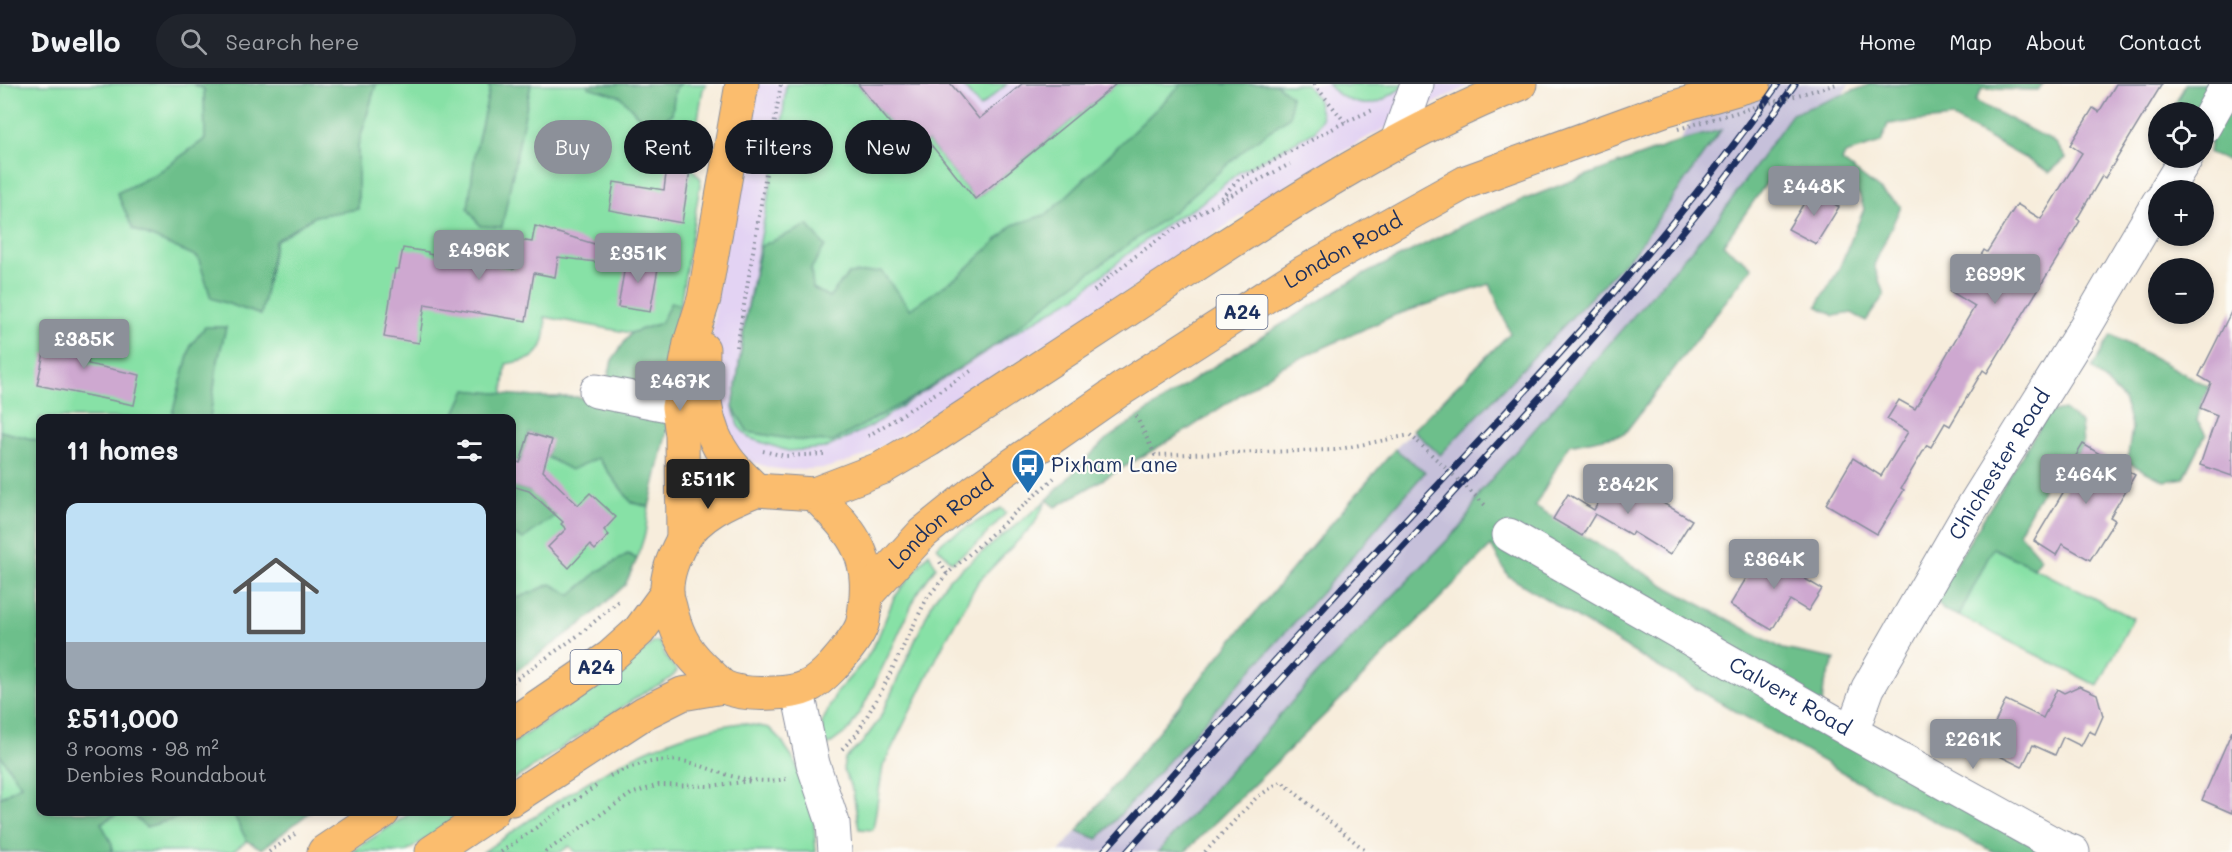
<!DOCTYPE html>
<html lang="en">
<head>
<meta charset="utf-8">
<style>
  :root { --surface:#171b24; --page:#20242c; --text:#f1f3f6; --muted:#9ea1a6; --line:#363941; --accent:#8c9099 }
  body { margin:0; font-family:Mali,sans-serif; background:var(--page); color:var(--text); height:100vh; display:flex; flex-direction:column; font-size:22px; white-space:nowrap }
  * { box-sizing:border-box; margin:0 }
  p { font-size:20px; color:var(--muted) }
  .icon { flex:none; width:33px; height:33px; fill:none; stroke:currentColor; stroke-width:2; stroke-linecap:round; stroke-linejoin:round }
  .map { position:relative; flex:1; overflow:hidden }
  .drawer { position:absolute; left:36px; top:330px; width:480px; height:402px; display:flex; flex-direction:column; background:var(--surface); border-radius:12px; box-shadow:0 3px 9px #0003 }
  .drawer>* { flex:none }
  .banner { position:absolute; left:534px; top:36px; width:570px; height:54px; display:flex; gap:12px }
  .fabs { position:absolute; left:2148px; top:18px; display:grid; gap:12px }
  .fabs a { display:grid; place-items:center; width:66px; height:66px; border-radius:50%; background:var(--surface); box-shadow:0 3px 9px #0003; font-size:30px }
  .price { position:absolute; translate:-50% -51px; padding:0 14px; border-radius:6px; background:var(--accent); color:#fff; font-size:20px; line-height:39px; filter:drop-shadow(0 2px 3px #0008) }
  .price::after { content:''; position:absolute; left:50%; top:36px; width:18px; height:14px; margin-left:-9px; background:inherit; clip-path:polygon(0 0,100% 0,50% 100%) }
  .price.active { background:#222; color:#fff }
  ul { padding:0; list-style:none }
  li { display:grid; align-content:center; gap:12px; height:318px; padding:0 30px }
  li+li { border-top:2px solid var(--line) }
  li span { display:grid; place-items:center; height:186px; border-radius:12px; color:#555 }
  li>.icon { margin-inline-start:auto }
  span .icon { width:108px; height:108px; fill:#fffc; stroke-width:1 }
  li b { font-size:26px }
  h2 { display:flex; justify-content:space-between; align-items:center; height:72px; padding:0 30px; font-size:26px }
  .chip { padding:0 21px; border-radius:27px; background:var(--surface); box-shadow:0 3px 9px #0003; font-size:21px; line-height:54px }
  .chip.active { background:var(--accent); color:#fff }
  header { display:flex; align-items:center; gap:36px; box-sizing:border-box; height:84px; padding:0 30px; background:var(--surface); border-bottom:2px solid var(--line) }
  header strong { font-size:28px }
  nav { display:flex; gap:33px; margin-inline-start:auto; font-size:21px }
  .search { width:420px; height:54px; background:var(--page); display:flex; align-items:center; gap:15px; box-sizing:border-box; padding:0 21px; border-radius:33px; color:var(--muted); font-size:22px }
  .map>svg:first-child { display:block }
  .built { fill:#e3d3f3 }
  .industrial { fill:#c6c0da }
  .green { fill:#87e1a6; stroke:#518882; stroke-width:1.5 }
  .forest { fill:#6dbf8b; stroke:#447774; stroke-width:1.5 }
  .building { fill:#cea8d0 }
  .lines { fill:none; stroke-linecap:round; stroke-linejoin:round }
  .minor-casing { stroke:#898e9d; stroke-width:35 }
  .major-casing { stroke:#898e9d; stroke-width:35 }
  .highway-casing { stroke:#898e9d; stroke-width:35 }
  .path { stroke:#898e9d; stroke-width:4; stroke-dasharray:1.5 4.5; stroke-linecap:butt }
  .minor { stroke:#fff; stroke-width:33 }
  .major { stroke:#fbbd6e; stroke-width:33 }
  .highway { stroke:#fbbd6e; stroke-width:33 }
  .rail-casing { stroke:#1b2f5e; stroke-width:7 }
  .rail { stroke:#fdfcf7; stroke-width:4.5; stroke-dasharray:14; stroke-linecap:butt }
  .path-bridge { stroke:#898e9d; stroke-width:4; stroke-dasharray:1.5 4.5; stroke-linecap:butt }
  .labels { text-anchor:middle; stroke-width:4.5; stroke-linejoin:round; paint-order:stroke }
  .shield { fill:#fdfcf7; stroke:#5f6c8c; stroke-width:1.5 }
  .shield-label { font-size:20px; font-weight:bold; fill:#1b2f5e }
  .street-label { font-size:21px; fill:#1b2f5e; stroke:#fdfcf7 }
  .poi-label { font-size:21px; fill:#1b2f5e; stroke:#fdfcf7; text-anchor:start }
</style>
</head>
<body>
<header>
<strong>Dwello</strong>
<div class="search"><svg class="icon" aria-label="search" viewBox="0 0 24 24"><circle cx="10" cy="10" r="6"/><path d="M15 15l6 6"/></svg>Search here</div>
<nav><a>Home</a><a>Map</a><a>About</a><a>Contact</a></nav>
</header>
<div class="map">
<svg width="2232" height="768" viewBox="0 0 2232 768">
  <rect width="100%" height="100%" fill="#fdfcf7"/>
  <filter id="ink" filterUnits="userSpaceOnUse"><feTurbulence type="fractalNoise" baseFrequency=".0167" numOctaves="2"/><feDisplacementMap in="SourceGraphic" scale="12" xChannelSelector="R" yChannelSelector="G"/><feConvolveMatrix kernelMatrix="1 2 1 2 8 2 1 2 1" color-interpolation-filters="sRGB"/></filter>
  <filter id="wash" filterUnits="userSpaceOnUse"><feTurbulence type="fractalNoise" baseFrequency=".008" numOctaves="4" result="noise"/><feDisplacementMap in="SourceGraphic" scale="24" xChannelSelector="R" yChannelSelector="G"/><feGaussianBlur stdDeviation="1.35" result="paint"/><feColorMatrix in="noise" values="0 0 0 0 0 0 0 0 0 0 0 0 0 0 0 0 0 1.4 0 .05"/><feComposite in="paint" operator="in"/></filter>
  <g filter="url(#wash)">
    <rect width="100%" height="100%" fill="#f7eddc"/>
    <path class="built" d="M756,0H1472L1368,53L1306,89L1092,231L865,372L826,384L791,386L771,384L752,378L733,361L722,342L710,269L716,215Z"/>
    <path class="industrial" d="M1712,0H1849L1842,12L1772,91L1723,161L1752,183L1624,350L1568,361L1535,423L1491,462L1349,607L1185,768H1059L1238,549L1395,365L1510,249L1680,57Z"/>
    <g class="green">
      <path d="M0,0H193L204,5L205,55L156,90L117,109L133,145L198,173L211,214L261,231L275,157L315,132L358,124V62L376,0H487L490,4L475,69L501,143L531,0H588V3L620,12L650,45L672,30L675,5L680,0H707L703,5L690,82L701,95L680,221L671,219L661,239L631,249L545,233C547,247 545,266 531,274C525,277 514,278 506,280L503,310L466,306L453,334H210L217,281L226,243L191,261L171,334H40V357L0,347Z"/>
      <path d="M786,0H858L914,69L928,57L975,115L1116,0H1306L1317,14L1322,34L1315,47L1238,89L1196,123L1172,136L1129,169L1077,212L1019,246L871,342L826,364L788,367L749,354L738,342L733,324L745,237L782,41Z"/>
      <path d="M961,0H1007L980,23Z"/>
      <path d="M1327,0H1343L1345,2L1352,0H1404L1403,3C1395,8 1387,14 1378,18C1361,25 1338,13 1327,0Z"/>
      <path d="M529,349L598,374L631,418L649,423L645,450L637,475L627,470L599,487L570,511L551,500L518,514L512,512V376L520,379Z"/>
      <path d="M1047,416L1034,440L978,498L944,559L883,682L873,746L859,745L853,708L843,685L845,675L862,659L879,636L934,515L949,495Z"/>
      <path d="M1001,424L1006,429L980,457L952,478L937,463L944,456Z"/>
      <path d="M1993,463L2133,534L2098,602L1959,532Z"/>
      <path d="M929,469L936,483L917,510L893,562L864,621L849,646L823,665L822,639L836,609L866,575L877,556L894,514Z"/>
      <path d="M654,558H660L666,573L677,587C671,597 657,601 647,607C601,636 557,667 512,697V660L631,578Z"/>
      <path d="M741,639L769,644L782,657L796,680L814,738L816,768H576L569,762L561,768H483C563,714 642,651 741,639Z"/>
      <path d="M0,671L21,701L0,714Z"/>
      <path d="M120,728H129L146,743L184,732L233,729L247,757L232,768H112V760L101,739Z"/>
      <path d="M412,728H466L406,768H351Z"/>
    </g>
    <g class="forest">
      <path d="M193,0H376L358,62V125L315,132L275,157L261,231L211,214L198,173L133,145L117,109L156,90L205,55L204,5Z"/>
      <path d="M487,0H531L502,143L480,142L468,125L475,69L490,4Z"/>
      <path d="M588,0H680L675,5L672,30L650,45L620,12L588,3Z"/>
      <path d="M1182,0H1276L1291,12L1290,32L1249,62L1173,128L1044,222L994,262L924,307L833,358L795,356L748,348L733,324L745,237L761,162L808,141L825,162L811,185L813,204L829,213L848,190L881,187L910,225L961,190L1013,141L1048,130Z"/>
      <path d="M1871,0H2043L2039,6L1982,5L1975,17L2056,59L2066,74L2050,88L1953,34L1888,40L1881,59L1845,70L1842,77L1901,122L1874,181L1884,211L1866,237L1852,229L1834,232L1817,222L1838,187L1864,125L1859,110L1824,97L1804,109L1772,91L1723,161L1752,183L1624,350L1569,361L1535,422L1669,504L1783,565L1835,575L1824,602L1820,641L2046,768H1994L1868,703L1655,581L1508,492L1491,462L1349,607L1185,768H1158L1314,593L1464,439L1481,407L1717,136L1792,30Z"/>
      <path d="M2185,0H2217L2200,28H2171Z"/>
      <path d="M2232,18V67L2227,76L2209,69L2211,51Z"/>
      <path d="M1721,46L1636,166L1440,371L1413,346L1510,249L1490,200L1395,231L1283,282L1187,346L1056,423L1047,416L1105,356L1205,288L1353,196L1475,135L1566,99L1680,57Z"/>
      <path d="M671,218L680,221L668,302V343L649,423L631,418L598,374L571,386L547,373L551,356L529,349L520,379L512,376V334H453L466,306L535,313H577L602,318L612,276L631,249L661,239Z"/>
      <path d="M205,243H226L217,281L210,334H171L191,261Z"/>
      <path d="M2111,251L2209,303L2200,324L2197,337L2206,350L2184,394L2164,397L2127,378L2132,344L2123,315L2092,284Z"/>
      <path d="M2064,326L2081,339L2083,360L2069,383L2052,388L2019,449L2041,474L2034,484L1993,464L1959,532L1943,526L1935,514L2048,329Z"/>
      <path d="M0,347L40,357V728H120L101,739L112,760V768H0V714L21,701L0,671Z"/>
      <path d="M1395,365L1425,388L1321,509L1098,755L1077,747L1238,549Z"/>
      <path d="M512,402L536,409L556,431L523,455L512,450Z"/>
      <path d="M628,470L637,475L625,501L589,534L512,590V512L518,514L551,500L571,511L599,487Z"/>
      <path d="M129,728H310L262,765L247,757L233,729L184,732L146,743Z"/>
    </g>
    <g id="blocks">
      <g class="building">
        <path d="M858,0H951L979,35L1022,0H1116L975,115L928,57L914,69Z"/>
        <path d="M2116,0H2162L2105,94L2102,92L2077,135L2080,137L1987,289L1983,286L1950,342L1945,339L1931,363L1927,361L1901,404L1904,406L1877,450L1826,420L1853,374L1881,392L1908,348L1887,335L1899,316L1915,325L1975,222L1950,207L1967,179L1974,183L1984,166L1987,168L2017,120L2041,135L2082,69L2070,61L2093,24L2099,28Z"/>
        <path d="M667,82L690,86L682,139L609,126L614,98L664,106Z"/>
        <path d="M1812,106L1839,123L1816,160L1788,145Z"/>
        <path d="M535,142L621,168L618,181L558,173L555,193L534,189L526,237L425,220L419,259L384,253L395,185H399L403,164L428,168V170L514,185L519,156L532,158Z"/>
        <path d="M627,170L659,179L650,228L618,223Z"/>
        <path d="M2232,226V392L2200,381L2217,331L2200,324L2211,299L2199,292Z"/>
        <path d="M61,240L94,247L88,280L140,291L134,321L37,301L44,269L54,271Z"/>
        <path d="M529,349L552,356L543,387L578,421L590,409L616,433L604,446L609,451L595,466L590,461L569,484L548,463L566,445L561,440L563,438L529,407L512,402V376L520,379Z"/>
        <path d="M2083,360L2135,391L2110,433L2115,436L2090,476L2062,460L2056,471L2034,457L2076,387L2069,383Z"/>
        <path d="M1615,391L1692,436L1670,471L1633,448L1631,451L1595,430L1582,452L1553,435L1568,410L1594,426Z"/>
        <path d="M1762,468L1773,475L1776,470L1808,489L1805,495L1822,505L1808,527L1790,516L1772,546L1730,521Z"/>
        <path d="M2079,602L2097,610L2103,632L2095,650L2089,647L2081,662L2063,653L2055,671L2033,661L2022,683L1983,664L2006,616L2043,634L2057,605L2064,609Z"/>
        <path d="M2232,647V729L2202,716Z"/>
      </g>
    </g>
  </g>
  <g filter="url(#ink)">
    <use href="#blocks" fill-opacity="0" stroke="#898e9d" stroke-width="1.5"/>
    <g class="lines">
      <defs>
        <g id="minor">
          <path d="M2204,43L2228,0"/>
          <path d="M1397,57L1417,0"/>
          <path d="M2166,106L2186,74"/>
          <path d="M596,307L678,323"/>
          <path id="s1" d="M1509,451L1852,648L2056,761L2073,768"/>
          <path d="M798,608L813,680L833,739L835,768"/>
          <path id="s2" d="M1852,648L1868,604L1966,434L2087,240L2158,119"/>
        </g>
        <g id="major">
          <path d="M703,265C702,303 703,343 727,375C735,386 746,396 756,406"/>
          <path d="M683,456L682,351L678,323L690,259L704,215L742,0"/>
        </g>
        <g id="highway">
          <path d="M756,406L814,410C858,453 874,473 863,537C861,549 842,572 833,582C813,603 803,608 774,609C758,610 739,610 724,603C719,600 715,595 711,591C688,570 679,557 671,527C670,521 667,515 667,509C666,492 674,472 682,457C698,430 728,417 756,406Z"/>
          <path d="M814,410L882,384L929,356C1016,299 1104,242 1191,184C1296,115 1403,47 1520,0"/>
          <path id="s3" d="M868,509L923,449L975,407L1120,306L1304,188L1466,98L1664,26L1754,0"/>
          <path d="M512,640L610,573L639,547L667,509"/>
          <path d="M512,715L644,629L682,610L723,603"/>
          <path d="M324,768L383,728"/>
          <path d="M432,768L492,728"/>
        </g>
      </defs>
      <use href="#minor" class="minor-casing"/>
      <use href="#major" class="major-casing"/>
      <use href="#highway" class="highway-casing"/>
      <g class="path">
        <path d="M1314,0L1345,38"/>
        <path d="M1221,114L1239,95L1345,38L1375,25"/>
        <path d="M1094,207C1152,153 1220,116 1290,80"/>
        <path d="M737,263L781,0"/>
        <path d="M1136,332L1155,371L1335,366L1410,351L1418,358"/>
        <path d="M868,352L974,285"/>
        <path d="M763,367L785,372L824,370"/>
        <path d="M940,478L947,490"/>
        <path d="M512,598L580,550L621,515"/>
        <path d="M842,665L856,651L882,606L927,514L947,490L1054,394"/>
        <path d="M610,692C633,681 656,674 682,677C696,679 708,685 722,689C741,696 766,699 786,695"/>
        <path d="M269,768L298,748"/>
        <path d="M501,768L599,700"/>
        <path d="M545,768L631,710L659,701L708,702L753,697"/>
        <path d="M1205,768L1256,714L1281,697L1367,768"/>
      </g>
      <use href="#minor" class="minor"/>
      <use href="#major" class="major"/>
      <use href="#highway" class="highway"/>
      <defs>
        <g id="rail">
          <path d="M1103,768C1194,666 1285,564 1379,464C1519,315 1660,168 1778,0"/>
          <path d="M1127,768C1210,675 1293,582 1377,491C1523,333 1671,176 1795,0"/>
        </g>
      </defs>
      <use href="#rail" class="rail-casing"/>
      <use href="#rail" class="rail"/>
      <g class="path-bridge">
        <path d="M1678,45L1837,0"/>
        <path d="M1418,358L1485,421"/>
      </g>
    </g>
  </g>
  <defs>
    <symbol id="bus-pin" viewBox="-11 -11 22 30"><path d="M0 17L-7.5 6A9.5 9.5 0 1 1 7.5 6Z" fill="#1f6fb2" stroke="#fdfcf7"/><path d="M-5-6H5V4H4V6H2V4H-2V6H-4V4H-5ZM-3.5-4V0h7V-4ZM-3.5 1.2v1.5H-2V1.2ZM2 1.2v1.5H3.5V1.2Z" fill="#fff"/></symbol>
  </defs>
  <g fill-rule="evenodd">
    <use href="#bus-pin" x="1009" y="362" width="38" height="52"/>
  </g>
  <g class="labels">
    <g class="shield">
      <rect x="1216.5" y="211" width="51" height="34" rx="4.5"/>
      <rect x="570.5" y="566" width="51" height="34" rx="4.5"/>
    </g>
    <g class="shield-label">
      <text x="1242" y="235">A24</text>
      <text x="596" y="590">A24</text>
    </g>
    <g class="street-label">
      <text dy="7" stroke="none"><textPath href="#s3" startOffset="588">London Road</textPath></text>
      <text dy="7" stroke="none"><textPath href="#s2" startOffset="306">Chichester Road</textPath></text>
      <text dy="7" stroke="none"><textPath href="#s3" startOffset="102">London Road</textPath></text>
      <text dy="7" stroke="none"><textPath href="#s1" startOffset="324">Calvert Road</textPath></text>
    </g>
    <g class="poi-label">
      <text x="1051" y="388">Pixham Lane</text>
    </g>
  </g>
</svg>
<div class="fabs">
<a><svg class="icon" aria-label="locate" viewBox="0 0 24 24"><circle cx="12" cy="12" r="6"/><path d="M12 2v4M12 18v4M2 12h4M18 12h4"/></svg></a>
<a>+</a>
<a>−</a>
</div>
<b class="price" style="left:1814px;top:133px">£448K</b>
<b class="price" style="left:479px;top:197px">£496K</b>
<b class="price" style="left:638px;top:200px">£351K</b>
<b class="price" style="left:1995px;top:221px">£699K</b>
<b class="price" style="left:84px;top:286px">£385K</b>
<b class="price" style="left:680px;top:328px">£467K</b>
<b class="price" style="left:2086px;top:421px">£464K</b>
<b class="price active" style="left:708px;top:426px">£511K</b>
<b class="price" style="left:1628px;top:431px">£842K</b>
<b class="price" style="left:1774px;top:506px">£364K</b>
<b class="price" style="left:1973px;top:686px">£261K</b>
<div class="banner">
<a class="chip active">Buy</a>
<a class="chip">Rent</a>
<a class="chip">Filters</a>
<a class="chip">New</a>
</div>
<section class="drawer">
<h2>11 homes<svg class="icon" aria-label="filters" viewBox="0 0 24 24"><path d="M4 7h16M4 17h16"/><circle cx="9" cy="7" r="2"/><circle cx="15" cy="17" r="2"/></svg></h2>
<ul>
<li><span style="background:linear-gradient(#bfe0f5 75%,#9aa5b1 0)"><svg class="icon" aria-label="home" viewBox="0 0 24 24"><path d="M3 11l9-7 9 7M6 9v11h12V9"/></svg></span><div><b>£511,000</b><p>3 rooms · 98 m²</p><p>Denbies Roundabout</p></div></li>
</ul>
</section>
</div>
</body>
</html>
